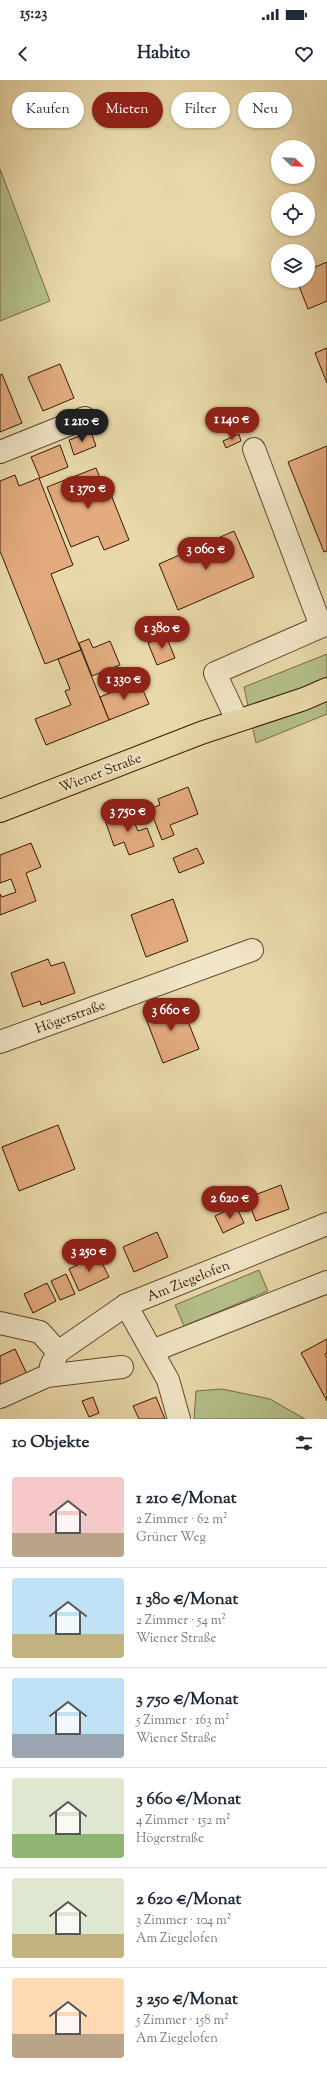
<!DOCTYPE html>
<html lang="de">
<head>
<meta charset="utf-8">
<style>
  :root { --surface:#fff; --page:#f2f2f3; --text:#1f2937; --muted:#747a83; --line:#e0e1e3; --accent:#8f2418 }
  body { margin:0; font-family:"Sorts Mill Goudy",serif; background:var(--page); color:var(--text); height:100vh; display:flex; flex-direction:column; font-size:15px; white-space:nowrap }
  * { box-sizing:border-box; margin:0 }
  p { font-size:13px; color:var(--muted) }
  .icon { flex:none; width:22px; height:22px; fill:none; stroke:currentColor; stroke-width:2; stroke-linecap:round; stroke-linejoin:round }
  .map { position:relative; height:1339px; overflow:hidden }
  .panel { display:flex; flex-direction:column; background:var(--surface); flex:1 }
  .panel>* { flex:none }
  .top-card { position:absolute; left:12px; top:12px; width:303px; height:36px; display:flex; gap:8px }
  .needle { width:26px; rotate:113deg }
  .controls { position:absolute; left:271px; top:60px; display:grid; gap:8px }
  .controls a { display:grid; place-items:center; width:44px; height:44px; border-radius:50%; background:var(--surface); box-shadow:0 1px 3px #0004; font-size:20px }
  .price { position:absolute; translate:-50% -34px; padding:0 9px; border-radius:14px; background:var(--accent); color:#fff; font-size:13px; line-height:26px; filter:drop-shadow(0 1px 2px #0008) }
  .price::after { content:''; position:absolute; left:50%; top:24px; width:12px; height:9px; margin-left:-6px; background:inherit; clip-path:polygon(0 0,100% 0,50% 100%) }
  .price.on { background:#222; color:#fff }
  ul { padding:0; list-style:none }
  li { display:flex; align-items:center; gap:12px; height:100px; padding:0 12px }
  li+li { border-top:1px solid var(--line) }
  li span { display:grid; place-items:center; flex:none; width:112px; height:80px; border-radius:4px; color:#555 }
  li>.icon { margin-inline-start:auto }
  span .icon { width:48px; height:48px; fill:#fffc; stroke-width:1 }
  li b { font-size:17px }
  h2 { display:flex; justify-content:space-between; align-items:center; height:48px; padding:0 12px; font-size:17px }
  .chip { padding:0 14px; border-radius:18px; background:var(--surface); box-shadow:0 1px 3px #0004; font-size:14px; line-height:36px }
  .chip.on { background:var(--accent); color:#fff }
  .status { display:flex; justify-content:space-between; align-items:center; height:28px; padding:0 20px; background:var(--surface); direction:ltr }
  .status svg { height:11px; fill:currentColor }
  header { display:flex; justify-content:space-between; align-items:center; height:52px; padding:0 12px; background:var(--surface); font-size:18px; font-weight:700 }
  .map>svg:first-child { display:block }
  .green { fill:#b5bf8a; stroke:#766c46 }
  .building { fill:#e3ac7f; stroke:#361803 }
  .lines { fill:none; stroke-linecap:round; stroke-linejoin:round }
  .minor-casing { stroke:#63482d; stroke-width:24 }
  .major-casing { stroke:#361803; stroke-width:24 }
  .minor { stroke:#f1e6c8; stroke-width:22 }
  .major { stroke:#e9d9aa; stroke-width:22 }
  .labels { text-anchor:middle; stroke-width:4; stroke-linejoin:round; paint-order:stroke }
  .street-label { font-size:14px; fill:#361803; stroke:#f1e6c8 }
</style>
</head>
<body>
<div class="status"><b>15:23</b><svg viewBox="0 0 49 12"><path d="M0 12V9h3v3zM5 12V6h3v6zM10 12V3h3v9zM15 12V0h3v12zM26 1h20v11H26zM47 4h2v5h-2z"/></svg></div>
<header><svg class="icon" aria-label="back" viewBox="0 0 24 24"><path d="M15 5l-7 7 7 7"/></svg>Habito<svg class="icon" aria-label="heart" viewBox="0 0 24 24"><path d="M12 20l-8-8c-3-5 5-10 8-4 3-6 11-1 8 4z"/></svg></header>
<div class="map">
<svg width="327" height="1339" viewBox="0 0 327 1339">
  <rect width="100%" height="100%" fill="#e9d9aa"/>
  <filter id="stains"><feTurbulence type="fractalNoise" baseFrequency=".005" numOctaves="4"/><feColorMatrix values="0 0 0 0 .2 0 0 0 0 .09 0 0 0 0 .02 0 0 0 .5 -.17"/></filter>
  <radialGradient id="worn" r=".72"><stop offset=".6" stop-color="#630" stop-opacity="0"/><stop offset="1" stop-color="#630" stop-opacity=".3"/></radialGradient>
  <g class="green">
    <path d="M0,89L50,221L0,241Z"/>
    <path d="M327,574V634L256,663L244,607Z"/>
    <path d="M259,1190L268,1211L184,1246L175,1225Z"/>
    <path d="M222,1309L270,1319L305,1339H194L196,1311Z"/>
  </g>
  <g class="building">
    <path d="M327,182V221L308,229L297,201H308V190Z"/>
    <path d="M327,268V303L315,273Z"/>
    <path d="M60,284L74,318L43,331L28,297Z"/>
    <path d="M2,294L22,343L0,352V295Z"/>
    <path d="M91,352L96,366L74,375L69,360Z"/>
    <path d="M239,354L241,361L226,368L223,361Z"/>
    <path d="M60,365L68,387L40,398L31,377Z"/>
    <path d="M327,366V471L324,472L288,382Z"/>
    <path d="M96,388L100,398L104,397L129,460L104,470L98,456L71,467L47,407Z"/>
    <path d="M15,395L19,406L39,398L73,485L51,494L81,570L45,584L0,471V401Z"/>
    <path d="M234,451L254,497L178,530L159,484Z"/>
    <path d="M166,556L175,578L157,585L148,563Z"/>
    <path d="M89,559L93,568L110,561L120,585L92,596L79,563Z"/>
    <path d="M81,570L109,640L46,665L35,639L71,625L65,611L70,609L58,579Z"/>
    <path d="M139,601L149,624L109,640L100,617Z"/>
    <path d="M188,707L198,734L170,745L174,755L162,760L150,729L160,725L158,719Z"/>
    <path d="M129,730L138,751L147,748L154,766L129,775L124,762L114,766L105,740Z"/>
    <path d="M31,763L41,787L26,793L36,821L0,835V814L2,817L16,812L11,799L0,803V775Z"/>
    <path d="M197,768L204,783L179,793L173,778Z"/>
    <path d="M173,819L188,861L146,877L131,835Z"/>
    <path d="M48,879L51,886L64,882L75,913L41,925L40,921L23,927L11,893Z"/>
    <path d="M181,924L199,969L163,983L143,931L160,925L162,931Z"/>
    <path d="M58,1045L75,1089L19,1111L2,1067Z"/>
    <path d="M281,1105L289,1129L256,1141L247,1118Z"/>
    <path d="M236,1126L244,1143L223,1153L215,1136Z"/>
    <path d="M157,1152L168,1177L134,1192L123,1167Z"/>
    <path d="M98,1175L109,1197L79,1211L69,1189Z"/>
    <path d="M66,1194L75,1214L60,1220L51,1201Z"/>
    <path d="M47,1203L56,1221L33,1233L24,1214Z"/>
    <path d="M327,1259V1273L325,1274L327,1278V1321L301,1273Z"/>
    <path d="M15,1269L27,1294L0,1306V1276Z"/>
    <path d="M93,1317L99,1333L89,1337L82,1321Z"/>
    <path d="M156,1317L165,1339H139L133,1326Z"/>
  </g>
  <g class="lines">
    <defs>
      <g id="minor">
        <path d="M254,369L321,546"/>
        <path d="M0,372L85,338"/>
        <path d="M237,640L215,593L327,544"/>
        <path d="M0,962L252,870"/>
        <path d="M126,1225L168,1300L179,1339"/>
        <path d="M0,1243L40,1252L58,1272L51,1286"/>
        <path d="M152,1271L327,1202"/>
        <path d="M58,1272L126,1225L327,1144"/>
        <path d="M0,1317L47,1296L122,1287"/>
      </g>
      <path id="major" d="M0,731L201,653L304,619L327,609"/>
    </defs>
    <use href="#minor" class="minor-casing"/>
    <use href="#major" class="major-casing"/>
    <use href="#minor" class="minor"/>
    <use href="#major" class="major"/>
  </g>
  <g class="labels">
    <g class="street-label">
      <text transform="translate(100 692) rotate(-21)" y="5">Wiener Straße</text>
      <text transform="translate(70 936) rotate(-20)" y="5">Högerstraße</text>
      <text transform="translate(188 1200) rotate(-22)" y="5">Am Ziegelofen</text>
    </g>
  </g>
  <rect width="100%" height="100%" filter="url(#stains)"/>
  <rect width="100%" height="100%" fill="url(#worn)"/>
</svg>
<div class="controls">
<a><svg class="needle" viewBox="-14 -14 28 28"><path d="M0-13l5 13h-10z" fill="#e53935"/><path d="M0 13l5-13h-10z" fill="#747a83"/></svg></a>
<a><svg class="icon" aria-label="locate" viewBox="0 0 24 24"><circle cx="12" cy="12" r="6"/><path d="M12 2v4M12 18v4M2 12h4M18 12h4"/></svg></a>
<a><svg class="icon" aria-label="layers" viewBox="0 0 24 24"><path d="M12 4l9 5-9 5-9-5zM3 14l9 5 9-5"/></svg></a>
</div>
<b class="price" style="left:232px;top:361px">1 140 €</b>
<b class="price on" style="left:82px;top:363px">1 210 €</b>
<b class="price" style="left:88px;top:430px">1 370 €</b>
<b class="price" style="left:206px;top:491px">3 060 €</b>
<b class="price" style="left:162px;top:570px">1 380 €</b>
<b class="price" style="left:124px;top:621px">1 330 €</b>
<b class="price" style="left:128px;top:753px">3 750 €</b>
<b class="price" style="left:171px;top:952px">3 660 €</b>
<b class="price" style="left:230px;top:1140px">2 620 €</b>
<b class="price" style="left:89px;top:1193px">3 250 €</b>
<div class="top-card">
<a class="chip">Kaufen</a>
<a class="chip on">Mieten</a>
<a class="chip">Filter</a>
<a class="chip">Neu</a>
</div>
</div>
<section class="panel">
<h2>10 Objekte<svg class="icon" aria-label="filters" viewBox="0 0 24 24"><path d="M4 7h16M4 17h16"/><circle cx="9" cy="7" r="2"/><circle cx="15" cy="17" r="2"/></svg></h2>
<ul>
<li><span style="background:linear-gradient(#f6c9c9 70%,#b9a48a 0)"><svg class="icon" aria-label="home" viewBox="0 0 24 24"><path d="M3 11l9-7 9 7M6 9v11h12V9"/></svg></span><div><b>1 210 €/Monat</b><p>2 Zimmer · 62 m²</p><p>Grüner Weg</p></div></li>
<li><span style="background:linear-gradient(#bfe0f5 70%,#c2b280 0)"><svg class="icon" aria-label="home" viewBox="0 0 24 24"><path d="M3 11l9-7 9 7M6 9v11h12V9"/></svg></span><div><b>1 380 €/Monat</b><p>2 Zimmer · 54 m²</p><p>Wiener Straße</p></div></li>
<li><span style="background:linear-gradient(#bfe0f5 70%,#9aa5b1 0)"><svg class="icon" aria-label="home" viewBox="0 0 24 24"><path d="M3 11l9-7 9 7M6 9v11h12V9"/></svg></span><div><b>3 750 €/Monat</b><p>5 Zimmer · 163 m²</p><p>Wiener Straße</p></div></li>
<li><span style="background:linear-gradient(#dfe7d0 70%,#8fb573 0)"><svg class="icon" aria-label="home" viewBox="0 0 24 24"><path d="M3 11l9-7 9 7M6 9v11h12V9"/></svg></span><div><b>3 660 €/Monat</b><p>4 Zimmer · 152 m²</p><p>Högerstraße</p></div></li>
<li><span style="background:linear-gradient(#dfe7d0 70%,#c2b280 0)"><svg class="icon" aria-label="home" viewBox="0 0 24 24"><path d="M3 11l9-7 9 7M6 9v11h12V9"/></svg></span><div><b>2 620 €/Monat</b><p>3 Zimmer · 104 m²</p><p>Am Ziegelofen</p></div></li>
<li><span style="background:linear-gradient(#ffd9b3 70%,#b9a48a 0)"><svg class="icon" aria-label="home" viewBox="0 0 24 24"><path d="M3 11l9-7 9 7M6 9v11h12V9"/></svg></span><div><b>3 250 €/Monat</b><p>5 Zimmer · 158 m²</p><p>Am Ziegelofen</p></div></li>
</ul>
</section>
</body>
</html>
